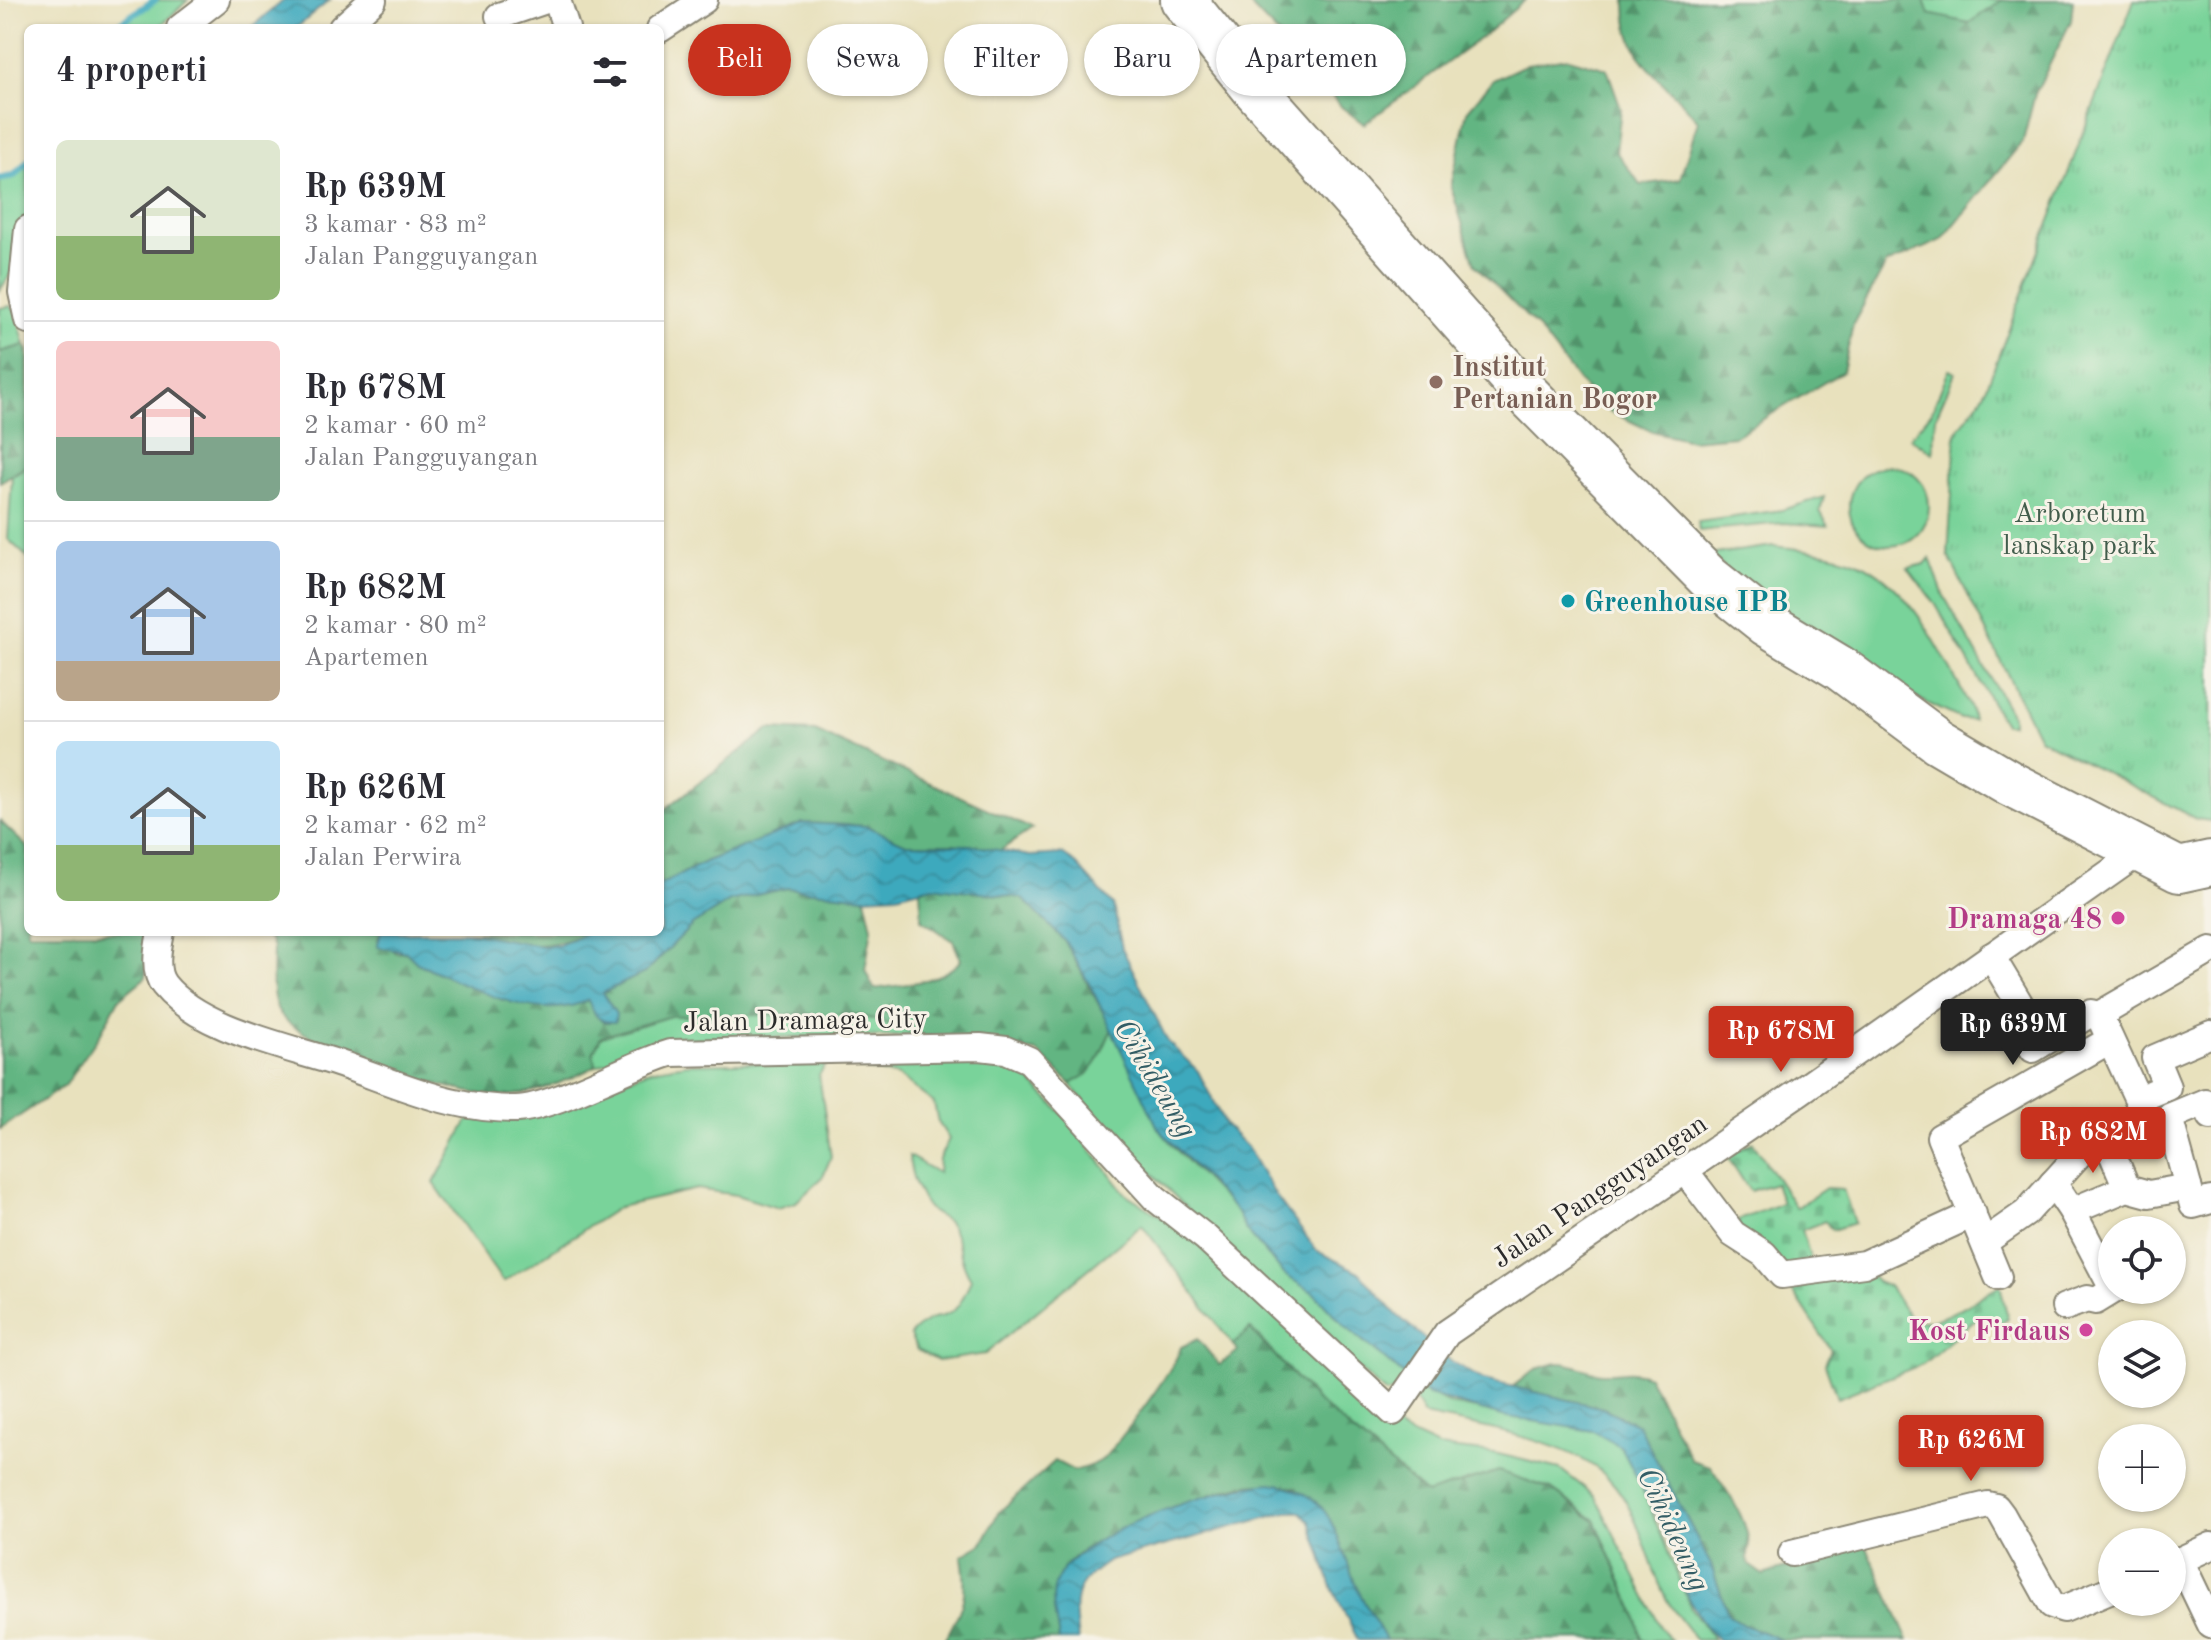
<!DOCTYPE html>
<html lang="id">
<head>
<meta charset="utf-8">
<style>
  :root { --surface:#fff; --page:#f2f2f3; --text:#2b2b33; --muted:#7c7c81; --line:#e1e1e2; --accent:#c8321e }
  body { margin:0; font-family:"Old Standard TT",serif; background:var(--page); color:var(--text); height:100vh; display:flex; flex-direction:column; font-size:30px; white-space:nowrap }
  * { box-sizing:border-box; margin:0 }
  p { font-size:26px; color:var(--muted) }
  .icon { flex:none; width:44px; height:44px; fill:none; stroke:currentColor; stroke-width:2; stroke-linecap:round; stroke-linejoin:round }
  .map { position:relative; flex:1; overflow:hidden }
  .details { position:absolute; left:24px; top:24px; width:640px; height:912px; display:flex; flex-direction:column; background:var(--surface); border-radius:12px; box-shadow:0 2px 6px #0004 }
  .details>* { flex:none }
  .hud { position:absolute; left:688px; top:24px; width:760px; height:72px; display:flex; gap:16px }
  .tools { position:absolute; left:2098px; top:1216px; display:grid; gap:16px }
  .tools a { display:grid; place-items:center; width:88px; height:88px; border-radius:50%; background:var(--surface); box-shadow:0 2px 6px #0004; font-size:40px }
  .price { position:absolute; translate:-50% -68px; padding:0 18px; border-radius:8px; background:var(--accent); color:#fff; font-size:26px; line-height:52px; filter:drop-shadow(0 2px 4px #0008) }
  .price::after { content:''; position:absolute; left:50%; top:48px; width:24px; height:18px; margin-left:-12px; background:inherit; clip-path:polygon(0 0,100% 0,50% 100%) }
  .price.active { background:#222; color:#fff }
  ul { padding:0; list-style:none }
  li { display:flex; align-items:center; gap:24px; height:200px; padding:0 32px }
  li+li { border-top:2px solid var(--line) }
  li span { display:grid; place-items:center; flex:none; width:224px; height:160px; border-radius:12px; color:#555 }
  li>.icon { margin-inline-start:auto }
  span .icon { width:96px; height:96px; fill:#fffc; stroke-width:1 }
  li b { font-size:34px }
  h2 { display:flex; justify-content:space-between; align-items:center; height:96px; padding:0 32px; font-size:34px }
  .chip { padding:0 28px; border-radius:36px; background:var(--surface); box-shadow:0 2px 6px #0004; font-size:28px; line-height:72px }
  .chip.active { background:var(--accent); color:#fff }
  .map>svg:first-child { display:block }
  .grass { fill:#79d39a; stroke:#527f62; stroke-width:2 }
  .forest { fill:url(#forest-firs); stroke:#467056; stroke-width:2 }
  .cemetery { fill:url(#cemetery-stones); stroke:#527f62; stroke-width:2 }
  .park { fill:url(#park-tufts); stroke:#527f62; stroke-width:2 }
  .water { fill:url(#water-waves); stroke:#346a74; stroke-width:2 }
  .lines { fill:none; stroke-linecap:round; stroke-linejoin:round }
  .stream { stroke:#3ea9bd; stroke-width:7 }
  .street-casing { stroke:#8a8674; stroke-width:30 }
  .highway-casing { stroke:#8a8674; stroke-width:48 }
  .street { stroke:#fff; stroke-width:26 }
  .highway { stroke:#fff; stroke-width:44 }
  .education-dot { fill:#8d6e63; stroke:#f7f3e8; stroke-width:3 }
  .culture-dot { fill:#0f9aa8; stroke:#f7f3e8; stroke-width:3 }
  .hotel-dot { fill:#d1479c; stroke:#f7f3e8; stroke-width:3 }
  .labels { text-anchor:middle; stroke-width:6; stroke-linejoin:round; paint-order:stroke }
  .education-label { font-size:28px; font-weight:bold; fill:#785e54; stroke:#f7f3e8; text-anchor:start }
  .park-label { font-size:28px; fill:#425d4c; stroke:#f7f3e8 }
  .culture-label { font-size:28px; font-weight:bold; fill:#0d838f; stroke:#f7f3e8; text-anchor:start }
  .hotel-label { font-size:28px; font-weight:bold; fill:#b23c85; stroke:#f7f3e8; text-anchor:end }
  .street-label { font-size:28px; fill:#2b2b2b; stroke:#f7f3e8 }
  .water-label { font-size:30px; font-style:italic; fill:#335d65; stroke:#f7f3e8 }
</style>
</head>
<body>
<div class="map">
<svg width="2211" height="1640" viewBox="0 0 2211 1640">
  <defs>
    <pattern id="forest-firs" width="22" height="20" patternUnits="userSpaceOnUse" patternTransform="scale(2)"><rect width="22" height="20" fill="#62b582"/><path d="M5 1l3.5 6h-7zM16 11l3.5 6h-7z" fill="#51936b"/></pattern>
    <pattern id="cemetery-stones" width="16" height="16" patternUnits="userSpaceOnUse" patternTransform="scale(2)"><rect width="16" height="16" fill="#79d39a"/><path d="M2 7V4a2 2 0 0 1 4 0v3zM10 15v-3a2 2 0 0 1 4 0v3z" fill="#69b585"/></pattern>
    <pattern id="park-tufts" width="24" height="20" patternUnits="userSpaceOnUse" patternTransform="scale(2)"><rect width="24" height="20" fill="#79d39a"/><path d="M3 7l-1-3M5 7V3M7 7l1-3M15 17l-1-3M17 17v-4M19 17l1-3" fill="none" stroke="#69b585"/></pattern>
    <pattern id="water-waves" width="16" height="10" patternUnits="userSpaceOnUse" patternTransform="scale(2)"><rect width="16" height="10" fill="#3ea9bd"/><path d="M0 5q4-4 8 0t8 0" fill="none" stroke="#348a9a"/></pattern>
  </defs>
  <rect width="100%" height="100%" fill="#f7f3e8"/>
  <filter id="ink" filterUnits="userSpaceOnUse"><feTurbulence type="fractalNoise" baseFrequency=".0125" numOctaves="2"/><feDisplacementMap in="SourceGraphic" scale="16" xChannelSelector="R" yChannelSelector="G"/><feConvolveMatrix kernelMatrix="1 2 1 2 8 2 1 2 1" color-interpolation-filters="sRGB"/></filter>
  <filter id="wash" filterUnits="userSpaceOnUse"><feTurbulence type="fractalNoise" baseFrequency=".006" numOctaves="4" result="noise"/><feDisplacementMap in="SourceGraphic" scale="32" xChannelSelector="R" yChannelSelector="G"/><feGaussianBlur stdDeviation="1.8" result="paint"/><feColorMatrix in="noise" values="0 0 0 0 0 0 0 0 0 0 0 0 0 0 0 0 0 1.4 0 .05"/><feComposite in="paint" operator="in"/></filter>
  <g filter="url(#wash)">
    <rect width="100%" height="100%" fill="#e8e1bd"/>
    <g class="grass">
      <path d="M155,0H188L158,28H113Z"/>
      <path d="M1920,0H2024L1963,75Z"/>
      <path d="M28,161V213L19,235L11,273L0,290V179L15,175Z"/>
      <path d="M10,306L16,312L25,345L0,352V308Z"/>
      <path d="M1949,370L1955,373L1936,416L1933,453L1910,438L1931,413Z"/>
      <path d="M28,465V558L8,539L12,476Z"/>
      <circle cx="1889" cy="506" r="40"/>
      <path d="M1824,497L1820,511L1828,526L1784,523L1699,531L1698,522L1782,510Z"/>
      <path d="M1774,546C1803,550 1838,552 1864,565C1916,592 1944,659 1971,708L1973,720L1961,719L1859,671L1708,555Z"/>
      <path d="M1930,558L1944,596L2012,716V724H2004L1936,605L1908,568L1925,564Z"/>
      <path d="M810,1013L856,1014L925,1036L713,1038L667,1043L596,1066L593,1054L601,1037L670,1016Z"/>
      <path d="M1112,1029L1158,1128L1181,1155L1236,1211L1245,1229L1285,1275L1314,1293L1345,1326L1404,1375L1398,1390L1386,1394C1280,1298 1174,1202 1079,1095L1071,1084C1095,1070 1100,1053 1112,1029Z"/>
      <path d="M989,1058L1020,1071L1063,1114L1126,1194L1184,1231L1401,1430L1438,1447L1494,1453L1560,1469L1595,1496L1660,1626L1671,1640H1641L1636,1615L1595,1520L1551,1489L1499,1471L1426,1494L1317,1401L1251,1329L1233,1345L1142,1225L985,1354L938,1361L917,1350L910,1335C940,1302 951,1335 971,1279C958,1259 961,1243 950,1225C946,1217 936,1217 930,1210C918,1198 910,1172 909,1156L938,1173L939,1159L949,1139L938,1122L934,1103L898,1076L828,1061L819,1075L831,1157L822,1178L796,1202L778,1208L736,1195L697,1189L619,1207L503,1282L434,1183L471,1115L513,1118L551,1108L650,1070L686,1064Z"/>
      <path d="M1421,1389L1449,1404L1593,1431L1621,1447L1637,1476L1691,1608L1714,1640H1696C1687,1627 1675,1614 1667,1600C1647,1562 1640,1511 1609,1479C1574,1441 1474,1426 1424,1415L1415,1400Z"/>
    </g>
    <g class="forest">
      <path d="M1245,0H1525L1486,34L1364,124L1339,105L1319,77Z"/>
      <path d="M1626,0H1924L1929,14L1969,23L2002,0H2073L2071,21L2035,94L2023,141L1942,240L1886,264L1853,324L1843,371L1735,436L1691,440L1651,431L1609,411L1582,385L1535,325L1475,265L1451,187L1467,111L1493,80L1527,64L1569,58L1607,69L1621,108L1616,152L1641,185L1680,179L1698,121C1664,78 1624,61 1626,0Z"/>
      <path d="M25,345L28,351V465L0,482V352Z"/>
      <path d="M769,729L815,731L1032,829L998,852L954,844H906L866,826L803,823L707,861L660,885V813Z"/>
      <path d="M0,821L28,848V932H148L146,977L119,999L99,1036L64,1086L0,1129Z"/>
      <path d="M932,886L1022,898L1065,941L1112,1029L1097,1062L1088,1074L1071,1084L1037,1052L925,1036L856,1014L670,1016L601,1037L593,1053L596,1066C569,1080 534,1095 503,1096C462,1098 302,1046 280,1014C269,998 273,966 273,947L270,940L258,932H381L378,939L397,953L406,952L417,963L503,1000H588L604,1022H614L616,1014L602,993L646,972L692,925L730,901L787,888L865,897L872,928L865,970L874,989C901,985 943,982 961,960L953,941L922,920L920,890Z"/>
      <path d="M468,932H589C544,952 515,947 468,932Z"/>
      <path d="M1250,1329L1317,1401L1426,1494L1499,1471L1551,1489L1595,1521L1636,1615L1642,1639L1386,1640L1296,1487C1279,1485 1264,1483 1247,1485C1216,1489 1084,1538 1069,1563C1054,1590 1055,1611 1059,1640H945C964,1603 968,1599 962,1556L982,1544L998,1513L1055,1461L1074,1471C1083,1468 1096,1465 1103,1459C1121,1439 1175,1369 1181,1347L1198,1339L1219,1365L1238,1351L1233,1345Z"/>
      <path d="M1557,1363C1577,1363 1587,1373 1603,1373C1621,1374 1630,1368 1648,1376L1691,1460L1710,1466C1727,1491 1756,1529 1747,1558L1749,1565L1763,1575L1865,1543L1908,1640H1782L1744,1625L1728,1614L1711,1565L1638,1425L1603,1408L1512,1387L1536,1369Z"/>
    </g>
    <g class="cemetery">
      <path d="M1753,1142L1796,1208L1826,1188L1843,1189L1854,1223L1832,1230L1825,1221L1802,1230L1812,1264L1786,1273L1729,1224L1782,1203L1775,1183L1750,1191L1727,1156Z"/>
      <path d="M1866,1270L1878,1283L1889,1286C1896,1295 1903,1312 1912,1318C1932,1332 1981,1295 2000,1285L2008,1319L1995,1326L1985,1319L1973,1321L1923,1364L1837,1398L1825,1364L1831,1350L1785,1279Z"/>
    </g>
    <path class="park" d="M2134,0H2211V821L2196,819L2039,738L1948,555L1956,433L1984,394Z"/>
    <g class="water">
      <path d="M284,0H330L296,28H250Z"/>
      <path d="M803,823L866,826L906,844L971,845L1030,856L1062,854L1074,862L1113,905L1122,948L1168,1042L1198,1071L1225,1125L1247,1147L1276,1196L1317,1251L1359,1272L1397,1315L1452,1362L1484,1380L1603,1408L1638,1425L1711,1565L1728,1614L1744,1625L1782,1640H1719L1707,1629L1687,1596L1679,1558L1621,1447L1593,1431L1502,1416L1428,1395L1345,1326L1314,1293L1285,1275L1245,1229L1236,1211L1158,1128L1092,989L1065,941L1022,898L932,886L897,895L865,897L787,888L730,901L692,925L646,972L603,993L616,1014L615,1022C598,1023 594,1015 588,1000C535,1026 467,984 417,963L406,952L377,947L381,932H468L542,946L559,945L589,932H660V885L707,861Z"/>
      <path d="M1272,1483C1334,1492 1335,1535 1356,1585C1364,1604 1376,1622 1386,1640H1358L1333,1590L1310,1521L1301,1512H1287L1109,1561C1072,1586 1073,1597 1078,1640H1059C1057,1623 1050,1601 1055,1585C1070,1532 1222,1486 1272,1483Z"/>
    </g>
    <g class="lines">
      <g class="stream">
        <path d="M113,28L155,0"/>
        <path d="M0,179L15,175L28,161"/>
      </g>
    </g>
  </g>
  <g filter="url(#ink)">
    <g class="lines">
      <defs>
        <g id="street">
          <path d="M557,0L566,28"/>
          <path d="M499,16L546,0"/>
          <path d="M180,28L216,0"/>
          <path d="M342,28L373,0"/>
          <path d="M660,29L704,0"/>
          <path d="M28,229L22,292L28,320"/>
          <path d="M161,932C158,948 153,971 164,985C201,1031 292,1047 346,1066C380,1078 415,1093 450,1101C471,1106 494,1109 516,1109C554,1108 629,1065 670,1053L980,1047L1006,1050L1029,1060L1155,1198L1206,1238L1393,1412L1447,1333L1799,1092L2141,851"/>
          <path d="M1991,956L2021,1006L2020,1029L2033,1049L2091,1013L2099,1015"/>
          <path d="M2139,1099L2167,1087L2155,1058L2211,1034"/>
          <path d="M2211,1116L2205,1102L2169,1117L2193,1205L2211,1200"/>
          <path d="M2106,1139L2127,1188"/>
          <path d="M1685,1171L1733,1234L1764,1254L1782,1275L1864,1264L1973,1214"/>
          <path d="M2053,1183L2072,1211L2127,1188L2149,1194L2188,1187"/>
          <path d="M2072,1211L2112,1287"/>
          <path d="M1986,1241L2026,1213L2082,1151L2147,1119L2099,1015L2211,950"/>
          <path d="M1998,1277L1940,1137L2110,1040"/>
          <path d="M2065,1307L2087,1299L2096,1301L2114,1290"/>
          <path d="M1792,1553L1988,1505L1996,1507L2002,1515L2052,1605L2064,1609L2112,1589"/>
          <path d="M2180,1560L2211,1625"/>
          <path d="M2172,1564L2211,1546"/>
        </g>
        <path id="highway" d="M1183,0L1253,87L1520,387L1709,578L1767,624L1840,668L1938,741L2011,784L2179,870L2211,863"/>
      </defs>
      <use href="#street" class="street-casing"/>
      <use href="#highway" class="highway-casing"/>
      <use href="#street" class="street"/>
      <use href="#highway" class="highway"/>
    </g>
  </g>
  <circle class="education-dot" cx="1436" cy="382" r="8"/>
  <circle class="culture-dot" cx="1568" cy="601" r="8"/>
  <g class="hotel-dot">
    <circle cx="2118" cy="918" r="8"/>
    <circle cx="2086" cy="1330" r="8"/>
  </g>
  <g class="labels">
    <g class="education-label">
      <text x="1452" y="376">Institut<tspan x="1452" dy="32">Pertanian Bogor</tspan></text>
    </g>
    <g class="park-label">
      <text x="2080" y="522">Arboretum<tspan x="2080" dy="32">lanskap park</tspan></text>
    </g>
    <g class="culture-label">
      <text x="1584" y="611">Greenhouse IPB</text>
    </g>
    <g class="hotel-label">
      <text x="2102" y="928">Dramaga 48</text>
      <text x="2070" y="1340">Kost Firdaus</text>
    </g>
    <g class="street-label">
      <text transform="translate(805 1019) rotate(-1)" y="10">Jalan Dramaga City</text>
      <text transform="translate(1599 1190) rotate(-34)" y="10">Jalan Pangguyangan</text>
    </g>
    <g class="water-label">
      <text transform="translate(1156 1078) rotate(59)" y="10">Cihideung</text>
      <text transform="translate(1674 1529) rotate(65)" y="10">Cihideung</text>
    </g>
  </g>
</svg>
<div class="tools">
<a><svg class="icon" aria-label="locate" viewBox="0 0 24 24"><circle cx="12" cy="12" r="6"/><path d="M12 2v4M12 18v4M2 12h4M18 12h4"/></svg></a>
<a><svg class="icon" aria-label="layers" viewBox="0 0 24 24"><path d="M12 4l9 5-9 5-9-5zM3 14l9 5 9-5"/></svg></a>
<a>+</a>
<a>−</a>
</div>
<b class="price active" style="left:2013px;top:1067px">Rp 639M</b>
<b class="price" style="left:1781px;top:1074px">Rp 678M</b>
<b class="price" style="left:2093px;top:1175px">Rp 682M</b>
<b class="price" style="left:1971px;top:1483px">Rp 626M</b>
<div class="hud">
<a class="chip active">Beli</a>
<a class="chip">Sewa</a>
<a class="chip">Filter</a>
<a class="chip">Baru</a>
<a class="chip">Apartemen</a>
</div>
<section class="details">
<h2>4 properti<svg class="icon" aria-label="filters" viewBox="0 0 24 24"><path d="M4 7h16M4 17h16"/><circle cx="9" cy="7" r="2"/><circle cx="15" cy="17" r="2"/></svg></h2>
<ul>
<li><span style="background:linear-gradient(#dfe7d0 60%,#8fb573 0)"><svg class="icon" aria-label="home" viewBox="0 0 24 24"><path d="M3 11l9-7 9 7M6 9v11h12V9"/></svg></span><div><b>Rp 639M</b><p>3 kamar · 83 m²</p><p>Jalan Pangguyangan</p></div></li>
<li><span style="background:linear-gradient(#f6c9c9 60%,#7fa58c 0)"><svg class="icon" aria-label="home" viewBox="0 0 24 24"><path d="M3 11l9-7 9 7M6 9v11h12V9"/></svg></span><div><b>Rp 678M</b><p>2 kamar · 60 m²</p><p>Jalan Pangguyangan</p></div></li>
<li><span style="background:linear-gradient(#a9c7e8 75%,#b9a48a 0)"><svg class="icon" aria-label="home" viewBox="0 0 24 24"><path d="M3 11l9-7 9 7M6 9v11h12V9"/></svg></span><div><b>Rp 682M</b><p>2 kamar · 80 m²</p><p>Apartemen</p></div></li>
<li><span style="background:linear-gradient(#bfe0f5 65%,#8fb573 0)"><svg class="icon" aria-label="home" viewBox="0 0 24 24"><path d="M3 11l9-7 9 7M6 9v11h12V9"/></svg></span><div><b>Rp 626M</b><p>2 kamar · 62 m²</p><p>Jalan Perwira</p></div></li>
</ul>
</section>
</div>
</body>
</html>
